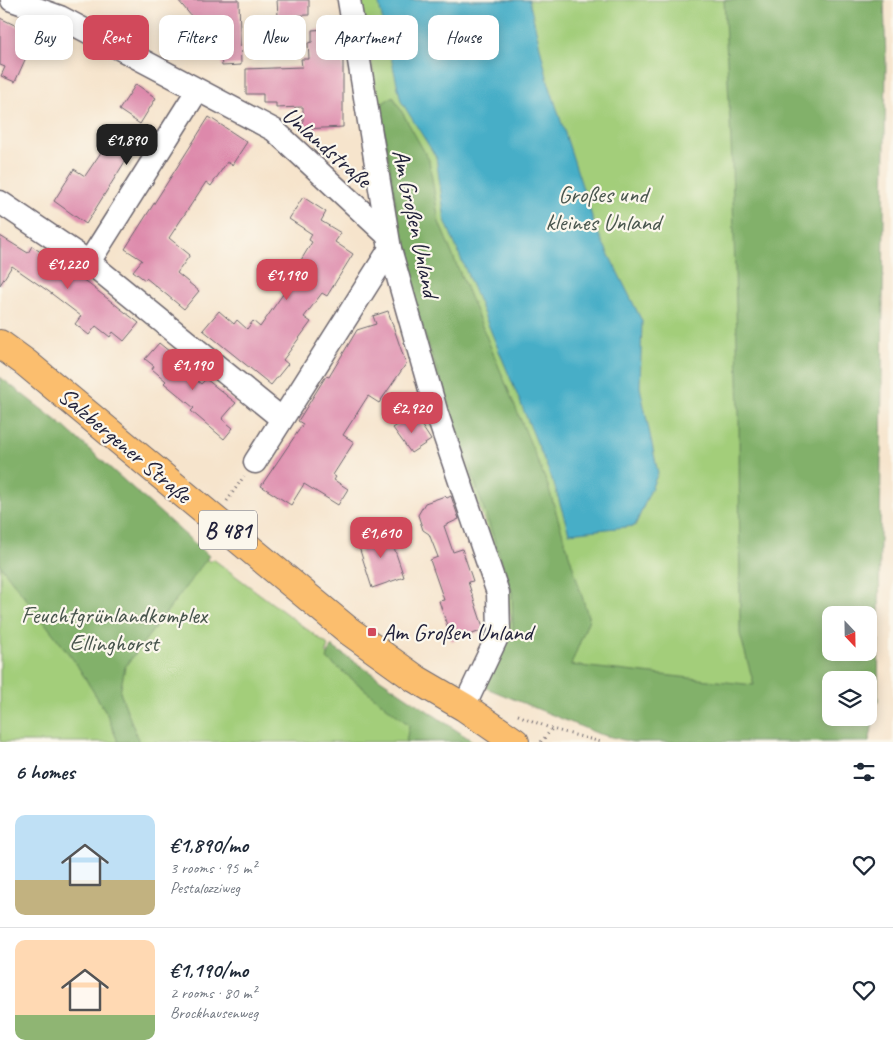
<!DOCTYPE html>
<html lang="en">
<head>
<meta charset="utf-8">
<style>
  :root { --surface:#fff; --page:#f6f6f7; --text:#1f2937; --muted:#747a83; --line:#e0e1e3; --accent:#d1495b }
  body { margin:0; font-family:Caveat,sans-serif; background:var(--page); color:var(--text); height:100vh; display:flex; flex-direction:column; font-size:19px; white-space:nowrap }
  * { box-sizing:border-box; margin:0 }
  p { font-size:16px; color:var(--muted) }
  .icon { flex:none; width:28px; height:28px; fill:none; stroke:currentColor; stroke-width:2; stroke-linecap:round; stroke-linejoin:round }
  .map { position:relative; height:742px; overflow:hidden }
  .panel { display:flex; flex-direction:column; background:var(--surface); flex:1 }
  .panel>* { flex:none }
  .top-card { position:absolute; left:15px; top:15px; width:500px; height:45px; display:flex; gap:10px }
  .needle { width:32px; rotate:158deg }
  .tools { position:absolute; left:822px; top:606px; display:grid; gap:10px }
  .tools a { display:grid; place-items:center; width:55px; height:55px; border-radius:10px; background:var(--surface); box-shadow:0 2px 12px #0003; font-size:25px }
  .price { position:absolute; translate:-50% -42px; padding:0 11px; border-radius:10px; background:var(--accent); color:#fff; font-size:16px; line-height:32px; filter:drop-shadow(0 1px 2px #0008) }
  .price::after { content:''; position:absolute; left:50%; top:30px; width:15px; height:11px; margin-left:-8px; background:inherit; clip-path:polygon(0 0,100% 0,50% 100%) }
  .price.selected { background:#222; color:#fff }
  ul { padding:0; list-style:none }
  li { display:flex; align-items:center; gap:15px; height:125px; padding:0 15px }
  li+li { border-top:1px solid var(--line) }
  li span { display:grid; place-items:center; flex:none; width:140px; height:100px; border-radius:10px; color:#555 }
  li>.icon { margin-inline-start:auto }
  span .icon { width:60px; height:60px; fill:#fffc; stroke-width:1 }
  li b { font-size:21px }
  h2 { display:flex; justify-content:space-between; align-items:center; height:60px; padding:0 15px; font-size:21px }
  .pill { padding:0 18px; border-radius:10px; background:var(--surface); box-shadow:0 2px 12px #0003; font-size:18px; line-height:45px }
  .pill.selected { background:var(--accent); color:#fff }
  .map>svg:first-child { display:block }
  .green { fill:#a3ce7a; stroke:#62785a }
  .forest { fill:#82b16a; stroke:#526a52; fill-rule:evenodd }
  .water { fill:#47aec7; stroke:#346881 }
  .building { fill:#dd89ab }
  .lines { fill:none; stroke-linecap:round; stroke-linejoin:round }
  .street-casing { stroke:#6c666e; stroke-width:25 }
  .primary-casing { stroke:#6c666e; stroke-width:30 }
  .path { stroke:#6c666e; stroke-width:3; stroke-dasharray:1 4; stroke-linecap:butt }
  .street { stroke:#fff; stroke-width:22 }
  .primary { stroke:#fbbe6e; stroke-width:28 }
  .poi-dot { fill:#d1495b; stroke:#fbf7ec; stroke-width:2 }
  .labels { text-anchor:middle; stroke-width:4.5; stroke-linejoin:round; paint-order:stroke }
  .shield { fill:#fbf7ec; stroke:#636270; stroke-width:1 }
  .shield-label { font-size:22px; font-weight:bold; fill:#22223b }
  .street-label { font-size:24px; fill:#22223b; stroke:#fbf7ec }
  .park-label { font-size:24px; fill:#49564e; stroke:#fbf7ec }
  .poi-label { font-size:24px; fill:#22223b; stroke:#fbf7ec; text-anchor:start }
</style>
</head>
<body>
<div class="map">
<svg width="893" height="742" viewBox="0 0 893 742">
  <rect width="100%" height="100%" fill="#fbf7ec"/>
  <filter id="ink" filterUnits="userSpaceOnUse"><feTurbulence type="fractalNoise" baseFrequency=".02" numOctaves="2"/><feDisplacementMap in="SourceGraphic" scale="10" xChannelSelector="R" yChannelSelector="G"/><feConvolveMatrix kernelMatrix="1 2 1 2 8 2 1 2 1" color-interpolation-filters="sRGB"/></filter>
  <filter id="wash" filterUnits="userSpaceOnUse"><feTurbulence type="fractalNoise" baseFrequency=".0096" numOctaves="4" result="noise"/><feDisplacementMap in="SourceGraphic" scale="20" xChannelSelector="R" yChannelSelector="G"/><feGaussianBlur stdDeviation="1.12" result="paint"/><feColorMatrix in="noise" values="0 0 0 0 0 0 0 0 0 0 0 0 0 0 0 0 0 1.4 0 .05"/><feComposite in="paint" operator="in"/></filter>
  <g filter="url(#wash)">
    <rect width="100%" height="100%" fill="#f6e4cc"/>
    <g class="green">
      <path d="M358,0H800L810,742L485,678L511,619L502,574L416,320L403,268L374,76Z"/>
      <path d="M0,386L177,532L210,562L213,559L328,645L326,653L369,683L428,742H0Z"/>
    </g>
    <g class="forest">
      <path d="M724,0H884L886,60L878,700L869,742H632L599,734L484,687L513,632L512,592L409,288L380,105L393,96L429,160L439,222L548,486L589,619L571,665L754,685L740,634L739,414L732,163ZM831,615H869V652H831ZM831,680H869V718H831Z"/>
      <path d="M0,377L62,425L209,556L125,667L120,692L139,742H118L106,712L75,662L0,565Z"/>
      <path d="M331,646L474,742H406L409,725L327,659Z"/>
    </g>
    <path class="water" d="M378,0H529L548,81L596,229L642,321L640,387L658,473L635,526L569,533L554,484L445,220L436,157L401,101Z"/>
    <g id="blocks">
      <g class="building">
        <path d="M178,0H239L241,65L222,66L221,57L202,58L201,31H192V17Z"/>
        <path d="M277,0H309V15L278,16Z"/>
        <path d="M0,18L25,30L22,37L33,42L15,82L1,76L5,67L0,65Z"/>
        <path d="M327,29V42H333L334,60L343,59V127L303,129V107L276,108V103H263V94H246V69L302,67L301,59H309L308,43L312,42V30Z"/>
        <path d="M136,84L156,98L140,124L119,110Z"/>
        <path d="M209,117L247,142L232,165L227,162L211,186L206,182L169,238L190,255L177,273L199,291L184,309L146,278L145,280L133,271L142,260L125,249Z"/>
        <path d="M108,142L129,155L86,224L54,201L74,169L85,176Z"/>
        <path d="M303,197L326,212L321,221L341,233L335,242L353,254L327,296L322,293L304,317L311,322L283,360L288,364L271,385L203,330L219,311L234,324L237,320L247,329L253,321L260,327L288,287L286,285L312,242L309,240L312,234L289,219Z"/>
        <path d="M0,236L28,253L32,246L66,270L68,268L139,323L124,341L113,332L110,337L96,326L89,335L75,324L81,316L48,291L12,266L0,285Z"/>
        <path d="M388,311L406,364L379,403L368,396L343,435L354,442L333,475L336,477L334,480L348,489L338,505L304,484L291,505L261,486L303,424L298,421L326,376L329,377L357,330L376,324L373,316Z"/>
        <path d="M159,343L181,361L178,365L201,384L206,379L236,403L222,419L233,428L224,439L191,411L194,408L164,383L166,381L152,369L154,366L145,359Z"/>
        <path d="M414,414L431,440L411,453L393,428Z"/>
        <path d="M445,496L447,498L451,496L459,519L444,526L453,552L462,549L473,581L468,582L484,630L452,641L439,601L444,600L430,560L438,557L429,534L423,530L418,515L425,503Z"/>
        <path d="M387,527L404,577L372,588L358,544Z"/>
      </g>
    </g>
  </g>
  <g filter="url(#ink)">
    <use href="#blocks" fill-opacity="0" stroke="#6c666e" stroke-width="1"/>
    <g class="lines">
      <defs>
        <g id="street">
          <path d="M12,0L60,17L274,130L387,235"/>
          <path d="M349,0L390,249L437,414L498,593L499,633L464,707"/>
          <path d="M0,202L89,262L282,419"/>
          <path d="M89,262L197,91"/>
          <path d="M255,462L390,249"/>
        </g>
        <path id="primary" d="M0,344L26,363L349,631L416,679L464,707L515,742"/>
      </defs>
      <use href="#street" class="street-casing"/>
      <use href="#primary" class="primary-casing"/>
      <g class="path">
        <path d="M227,501L244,476"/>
        <path d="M518,715L552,729L601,742"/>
        <path d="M541,742L552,729"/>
      </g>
      <use href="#street" class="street"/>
      <use href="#primary" class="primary"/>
    </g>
  </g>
  <rect class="poi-dot" x="367" y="627" width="10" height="10" rx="2.5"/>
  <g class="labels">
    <rect class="shield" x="199" y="510.5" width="58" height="39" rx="4"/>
    <g class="shield-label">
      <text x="228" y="538">B 481</text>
    </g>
    <g class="street-label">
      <text transform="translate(327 147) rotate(41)" y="8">Unlandstraße</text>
      <text transform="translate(416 223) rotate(78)" y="8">Am Großen Unland</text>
      <text transform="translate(125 445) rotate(40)" y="8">Salzbergener Straße</text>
    </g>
    <g class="park-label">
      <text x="603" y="202">Großes und<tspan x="603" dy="28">kleines Unland</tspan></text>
      <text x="114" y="623">Feuchtgrünlandkomplex<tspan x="114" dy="28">Ellinghorst</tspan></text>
    </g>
    <g class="poi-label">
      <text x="382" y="640">Am Großen Unland</text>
    </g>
  </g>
</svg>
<div class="tools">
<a><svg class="needle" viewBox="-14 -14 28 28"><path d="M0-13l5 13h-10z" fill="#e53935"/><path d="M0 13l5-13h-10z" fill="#747a83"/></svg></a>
<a><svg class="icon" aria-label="layers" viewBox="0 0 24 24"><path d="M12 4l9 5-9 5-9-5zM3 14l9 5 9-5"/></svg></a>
</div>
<b class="price selected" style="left:127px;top:166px">€1,890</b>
<b class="price" style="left:68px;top:290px">€1,220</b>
<b class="price" style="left:287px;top:301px">€1,190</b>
<b class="price" style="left:193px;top:391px">€1,190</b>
<b class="price" style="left:412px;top:434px">€2,920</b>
<b class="price" style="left:381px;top:559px">€1,610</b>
<div class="top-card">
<a class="pill">Buy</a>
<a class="pill selected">Rent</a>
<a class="pill">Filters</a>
<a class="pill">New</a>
<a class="pill">Apartment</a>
<a class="pill">House</a>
</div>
</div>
<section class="panel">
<h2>6 homes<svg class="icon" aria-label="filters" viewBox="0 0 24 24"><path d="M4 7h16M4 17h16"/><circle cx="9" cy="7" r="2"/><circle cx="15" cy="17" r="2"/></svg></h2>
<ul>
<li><span style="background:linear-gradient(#bfe0f5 65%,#c2b280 0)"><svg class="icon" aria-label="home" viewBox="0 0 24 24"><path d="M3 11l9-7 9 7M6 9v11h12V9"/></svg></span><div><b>€1,890/mo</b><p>3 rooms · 95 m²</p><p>Pestalozziweg</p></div><svg class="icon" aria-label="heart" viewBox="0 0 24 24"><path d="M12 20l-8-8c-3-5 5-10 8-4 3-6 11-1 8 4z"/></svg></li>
<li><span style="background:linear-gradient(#ffd9b3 75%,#8fb573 0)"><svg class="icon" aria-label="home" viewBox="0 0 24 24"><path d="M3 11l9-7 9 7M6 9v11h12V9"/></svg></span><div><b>€1,190/mo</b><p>2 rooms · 80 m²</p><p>Brockhausenweg</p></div><svg class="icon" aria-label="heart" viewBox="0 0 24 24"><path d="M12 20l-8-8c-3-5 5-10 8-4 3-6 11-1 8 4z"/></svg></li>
</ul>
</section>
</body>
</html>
